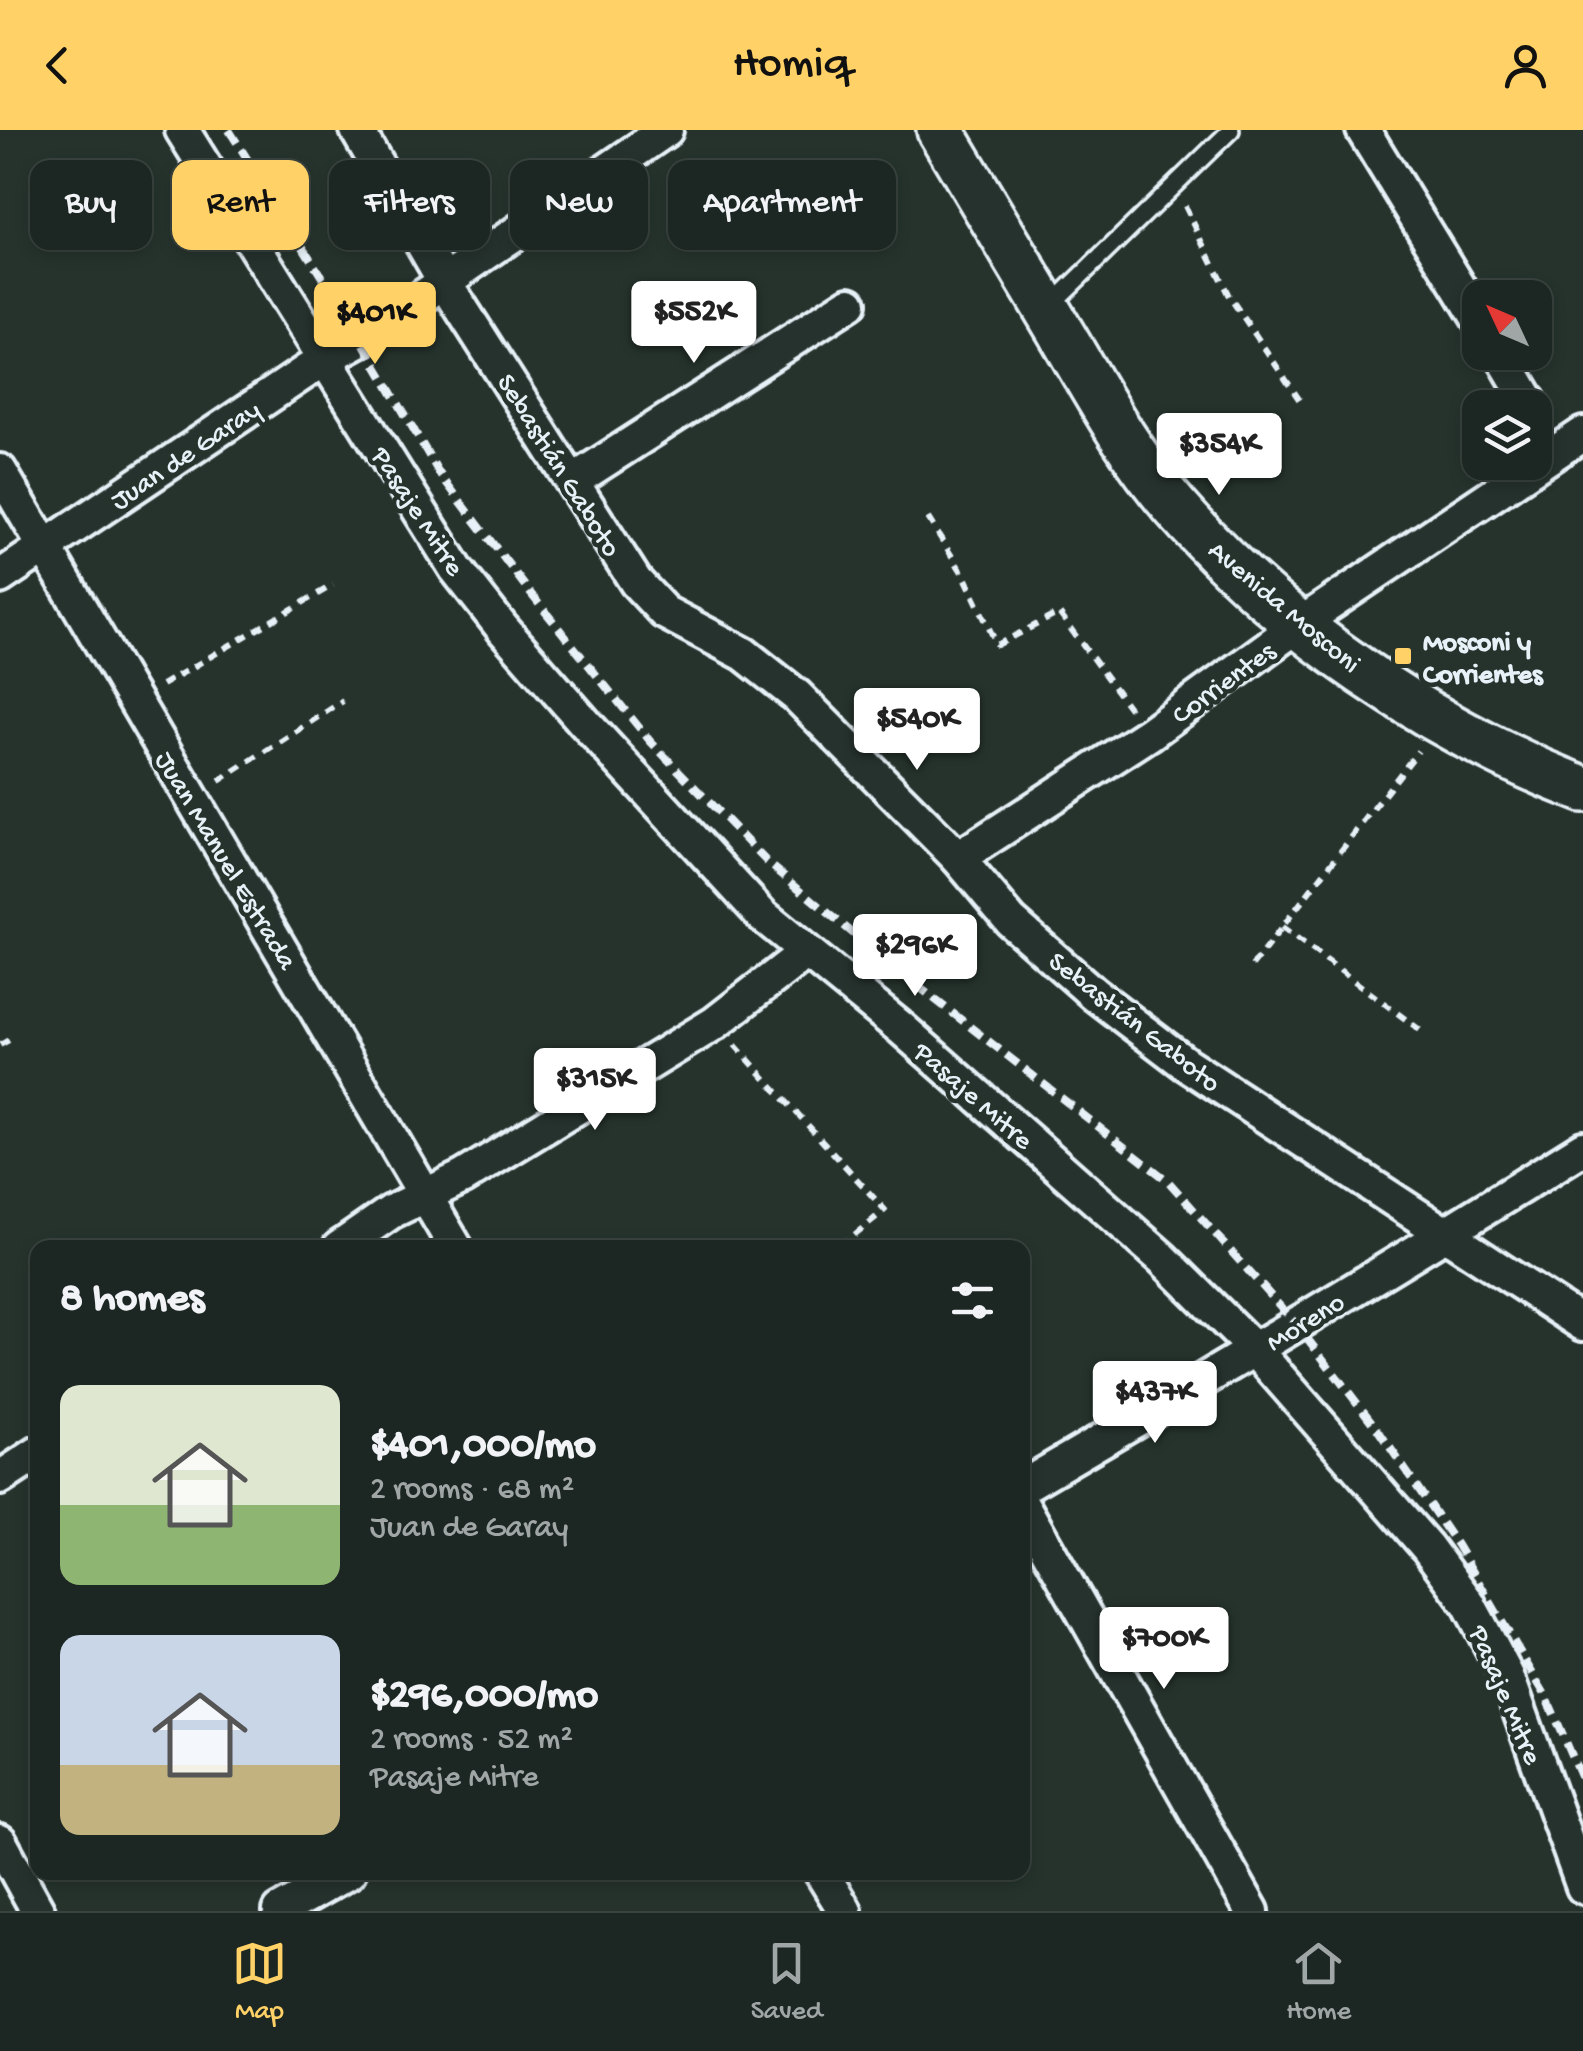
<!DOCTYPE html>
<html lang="en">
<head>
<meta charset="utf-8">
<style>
  :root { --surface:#1c2622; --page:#29322f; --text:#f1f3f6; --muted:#a0a5a5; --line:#3a4340; --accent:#ffd166 }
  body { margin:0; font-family:"Gochi Hand",sans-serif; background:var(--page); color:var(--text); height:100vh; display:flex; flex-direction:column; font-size:38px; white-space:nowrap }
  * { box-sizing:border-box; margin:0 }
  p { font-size:32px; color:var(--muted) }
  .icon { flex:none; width:55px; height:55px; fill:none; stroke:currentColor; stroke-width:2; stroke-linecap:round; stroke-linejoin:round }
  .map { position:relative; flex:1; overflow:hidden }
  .drawer { position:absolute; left:30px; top:1110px; width:1000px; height:640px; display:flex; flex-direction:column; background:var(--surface); border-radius:20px; box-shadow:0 5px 15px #0003,0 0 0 2px var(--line) }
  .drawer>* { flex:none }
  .hud { position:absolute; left:30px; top:30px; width:1000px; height:90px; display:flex; gap:20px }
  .needle { width:65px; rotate:314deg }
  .tools { position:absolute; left:1462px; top:150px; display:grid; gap:20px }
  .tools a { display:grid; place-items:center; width:90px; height:90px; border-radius:20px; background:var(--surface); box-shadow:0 5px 15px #0003,0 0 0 2px var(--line); font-size:50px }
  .price { position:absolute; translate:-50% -85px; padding:0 22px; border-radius:10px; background:#fff; color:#222; font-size:32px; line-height:65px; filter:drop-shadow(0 2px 5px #0008) }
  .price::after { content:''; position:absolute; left:50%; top:60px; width:30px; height:22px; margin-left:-15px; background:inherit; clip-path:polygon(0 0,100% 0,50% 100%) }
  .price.active { background:var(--accent); color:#111 }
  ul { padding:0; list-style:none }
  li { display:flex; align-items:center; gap:30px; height:250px; padding:0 30px }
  li span { display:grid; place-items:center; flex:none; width:280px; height:200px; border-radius:20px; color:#555 }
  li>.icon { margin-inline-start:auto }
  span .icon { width:120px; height:120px; fill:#fffc; stroke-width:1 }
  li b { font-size:42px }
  h2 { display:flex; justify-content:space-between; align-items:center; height:120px; padding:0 30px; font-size:42px }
  .pill { padding:0 35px; border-radius:20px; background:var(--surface); box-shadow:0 5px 15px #0003,0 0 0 2px var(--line); font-size:35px; line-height:90px }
  .pill.active { background:var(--accent); color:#111 }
  header { display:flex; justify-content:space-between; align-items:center; height:130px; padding:0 30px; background:var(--accent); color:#111; font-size:45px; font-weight:600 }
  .menu { display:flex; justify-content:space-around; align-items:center; height:140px; border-top:2px solid var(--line); background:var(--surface); font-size:28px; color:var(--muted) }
  .menu a { display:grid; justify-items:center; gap:5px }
  .menu .active { color:var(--accent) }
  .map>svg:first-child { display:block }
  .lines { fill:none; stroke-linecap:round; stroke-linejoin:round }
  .lane-casing { stroke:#e8f1f8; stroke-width:22 }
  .street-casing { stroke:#e8f1f8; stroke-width:40 }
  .secondary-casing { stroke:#e8f1f8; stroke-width:52 }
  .path { stroke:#e8f1f8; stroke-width:6; stroke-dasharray:10 8; stroke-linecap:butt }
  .lane { stroke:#26332d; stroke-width:15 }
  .street { stroke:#26332d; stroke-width:32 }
  .secondary { stroke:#26332d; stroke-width:45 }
  .rail { stroke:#e8f1f8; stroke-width:8; stroke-dasharray:15 8; stroke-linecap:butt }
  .poi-dot { fill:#ffd166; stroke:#26332d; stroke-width:4 }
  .labels { text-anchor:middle; stroke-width:9; stroke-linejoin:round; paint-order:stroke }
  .street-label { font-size:28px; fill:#e8f1f8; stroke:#26332d }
  .poi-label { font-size:28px; font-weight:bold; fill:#e8f1f8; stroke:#26332d; text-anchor:start }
</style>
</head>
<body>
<header><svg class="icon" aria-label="back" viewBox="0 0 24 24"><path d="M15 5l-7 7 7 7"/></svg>Homiq<svg class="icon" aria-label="person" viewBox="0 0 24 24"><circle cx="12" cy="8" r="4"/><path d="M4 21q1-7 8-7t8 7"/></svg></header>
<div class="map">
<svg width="1583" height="1781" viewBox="0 0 1583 1781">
  <rect width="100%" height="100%" fill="#26332d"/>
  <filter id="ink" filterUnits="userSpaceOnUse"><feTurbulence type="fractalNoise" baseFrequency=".01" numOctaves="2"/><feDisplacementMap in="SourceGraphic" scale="20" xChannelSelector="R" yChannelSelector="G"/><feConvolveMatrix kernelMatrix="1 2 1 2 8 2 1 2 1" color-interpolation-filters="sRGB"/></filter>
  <g filter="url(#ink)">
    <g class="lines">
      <defs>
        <path id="lane" d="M1051,175L1231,0"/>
        <g id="street">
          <path d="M182,0L456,439L503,499L585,593L762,785L901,898L1162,1128L1256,1221L1427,1417L1469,1474L1507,1546L1583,1757"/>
          <path d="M357,0L444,151L636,452L664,482L744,524L797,566L958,728L1011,791L1094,864L1186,934L1583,1194"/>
          <path d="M1363,0L1480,191"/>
          <path d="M1500,222L1533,278"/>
          <path d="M0,341L456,1118"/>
          <path d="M573,351L850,173"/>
          <path d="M0,447L323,230L361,209L666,0"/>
          <path d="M958,728L1149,604L1300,494L1583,304"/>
          <path d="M339,1118L391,1082L463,1047L715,893L805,823"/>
          <path d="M0,1348L38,1323"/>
          <path d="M1022,1357C1211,1247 1398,1134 1583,1018"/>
          <path d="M1022,1374L1252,1781"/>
          <path d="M0,1712L38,1781"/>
          <path d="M821,1742L845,1781"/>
          <path d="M280,1781L349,1742"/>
        </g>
        <path id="secondary" d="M940,0C981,69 1023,139 1064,208C1098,266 1131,327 1176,378C1283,500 1432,601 1583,659"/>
      </defs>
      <use href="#lane" class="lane-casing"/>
      <use href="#street" class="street-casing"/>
      <use href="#secondary" class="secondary-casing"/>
      <g class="path">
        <path d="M1185,76L1229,166L1303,275"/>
        <path d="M928,388L965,447L997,515L1059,483L1130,579"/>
        <path d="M162,555L333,455"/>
        <path d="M219,651L343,571"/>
        <path d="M1282,797L1420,900"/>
        <path d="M1252,836L1418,621"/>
        <path d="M0,915L14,907"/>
        <path d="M735,915L885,1080L838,1118"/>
      </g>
      <use href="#lane" class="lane"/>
      <use href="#street" class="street"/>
      <use href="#secondary" class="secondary"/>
      <path class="rail" d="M229,0L361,209L439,343L531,464L650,611L767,732L896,839L1168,1051L1296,1194L1378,1300L1457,1415L1547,1568L1583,1651"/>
    </g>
  </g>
  <rect class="poi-dot" x="1393" y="516" width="20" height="20" rx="5"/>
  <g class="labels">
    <g class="street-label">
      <text transform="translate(184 323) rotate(-34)" y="10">Juan de Garay</text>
      <text transform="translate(561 334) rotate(58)" y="10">Sebastián Gaboto</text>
      <text transform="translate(420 380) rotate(57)" y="10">Pasaje Mitre</text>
      <text transform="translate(1286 475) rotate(40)" y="10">Avenida Mosconi</text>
      <text transform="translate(1222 551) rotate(-36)" y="10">Corrientes</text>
      <text transform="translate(228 729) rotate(59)" y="10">Juan Manuel Estrada</text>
      <text transform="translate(1136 890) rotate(38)" y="10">Sebastián Gaboto</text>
      <text transform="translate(975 964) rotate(41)" y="10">Pasaje Mitre</text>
      <text transform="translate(1304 1190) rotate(-32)" y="10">Moreno</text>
      <text transform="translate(1508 1564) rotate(67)" y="10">Pasaje Mitre</text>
    </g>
    <g class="poi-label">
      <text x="1423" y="520">Mosconi y<tspan x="1423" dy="32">Corrientes</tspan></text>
    </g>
  </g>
</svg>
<div class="tools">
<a><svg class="needle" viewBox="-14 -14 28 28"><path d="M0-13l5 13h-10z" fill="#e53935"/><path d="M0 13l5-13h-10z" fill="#a0a5a5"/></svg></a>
<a><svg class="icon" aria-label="layers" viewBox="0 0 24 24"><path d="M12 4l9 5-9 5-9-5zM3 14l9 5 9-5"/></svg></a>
</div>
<b class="price" style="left:694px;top:236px">$552K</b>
<b class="price active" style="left:375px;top:237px">$401K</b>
<b class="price" style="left:1219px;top:368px">$354K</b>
<b class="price" style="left:917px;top:643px">$540K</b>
<b class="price" style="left:915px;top:869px">$296K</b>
<b class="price" style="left:595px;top:1003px">$315K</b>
<b class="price" style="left:1155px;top:1316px">$437K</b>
<b class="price" style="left:1164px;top:1562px">$700K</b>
<div class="hud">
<a class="pill">Buy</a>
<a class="pill active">Rent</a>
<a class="pill">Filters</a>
<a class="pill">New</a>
<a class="pill">Apartment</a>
</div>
<section class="drawer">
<h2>8 homes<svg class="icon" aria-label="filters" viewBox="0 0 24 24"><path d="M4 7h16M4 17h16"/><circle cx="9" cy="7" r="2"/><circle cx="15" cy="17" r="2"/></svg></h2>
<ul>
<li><span style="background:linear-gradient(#dfe7d0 60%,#8fb573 0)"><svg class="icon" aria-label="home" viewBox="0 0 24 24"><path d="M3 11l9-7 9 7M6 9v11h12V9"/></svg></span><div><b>$401,000/mo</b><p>2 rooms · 68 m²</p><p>Juan de Garay</p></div></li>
<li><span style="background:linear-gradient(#c9d6e8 65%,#c2b280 0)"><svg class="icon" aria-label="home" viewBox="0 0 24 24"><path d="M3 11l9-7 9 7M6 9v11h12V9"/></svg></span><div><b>$296,000/mo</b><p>2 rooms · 52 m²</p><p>Pasaje Mitre</p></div></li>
</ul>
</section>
</div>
<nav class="menu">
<a class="active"><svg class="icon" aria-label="map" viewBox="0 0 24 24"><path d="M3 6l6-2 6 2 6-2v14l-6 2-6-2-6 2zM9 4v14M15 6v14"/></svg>Map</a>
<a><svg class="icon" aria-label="saved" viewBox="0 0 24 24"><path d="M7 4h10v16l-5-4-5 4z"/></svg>Saved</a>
<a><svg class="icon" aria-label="home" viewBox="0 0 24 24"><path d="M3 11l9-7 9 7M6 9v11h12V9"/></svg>Home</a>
</nav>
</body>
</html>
